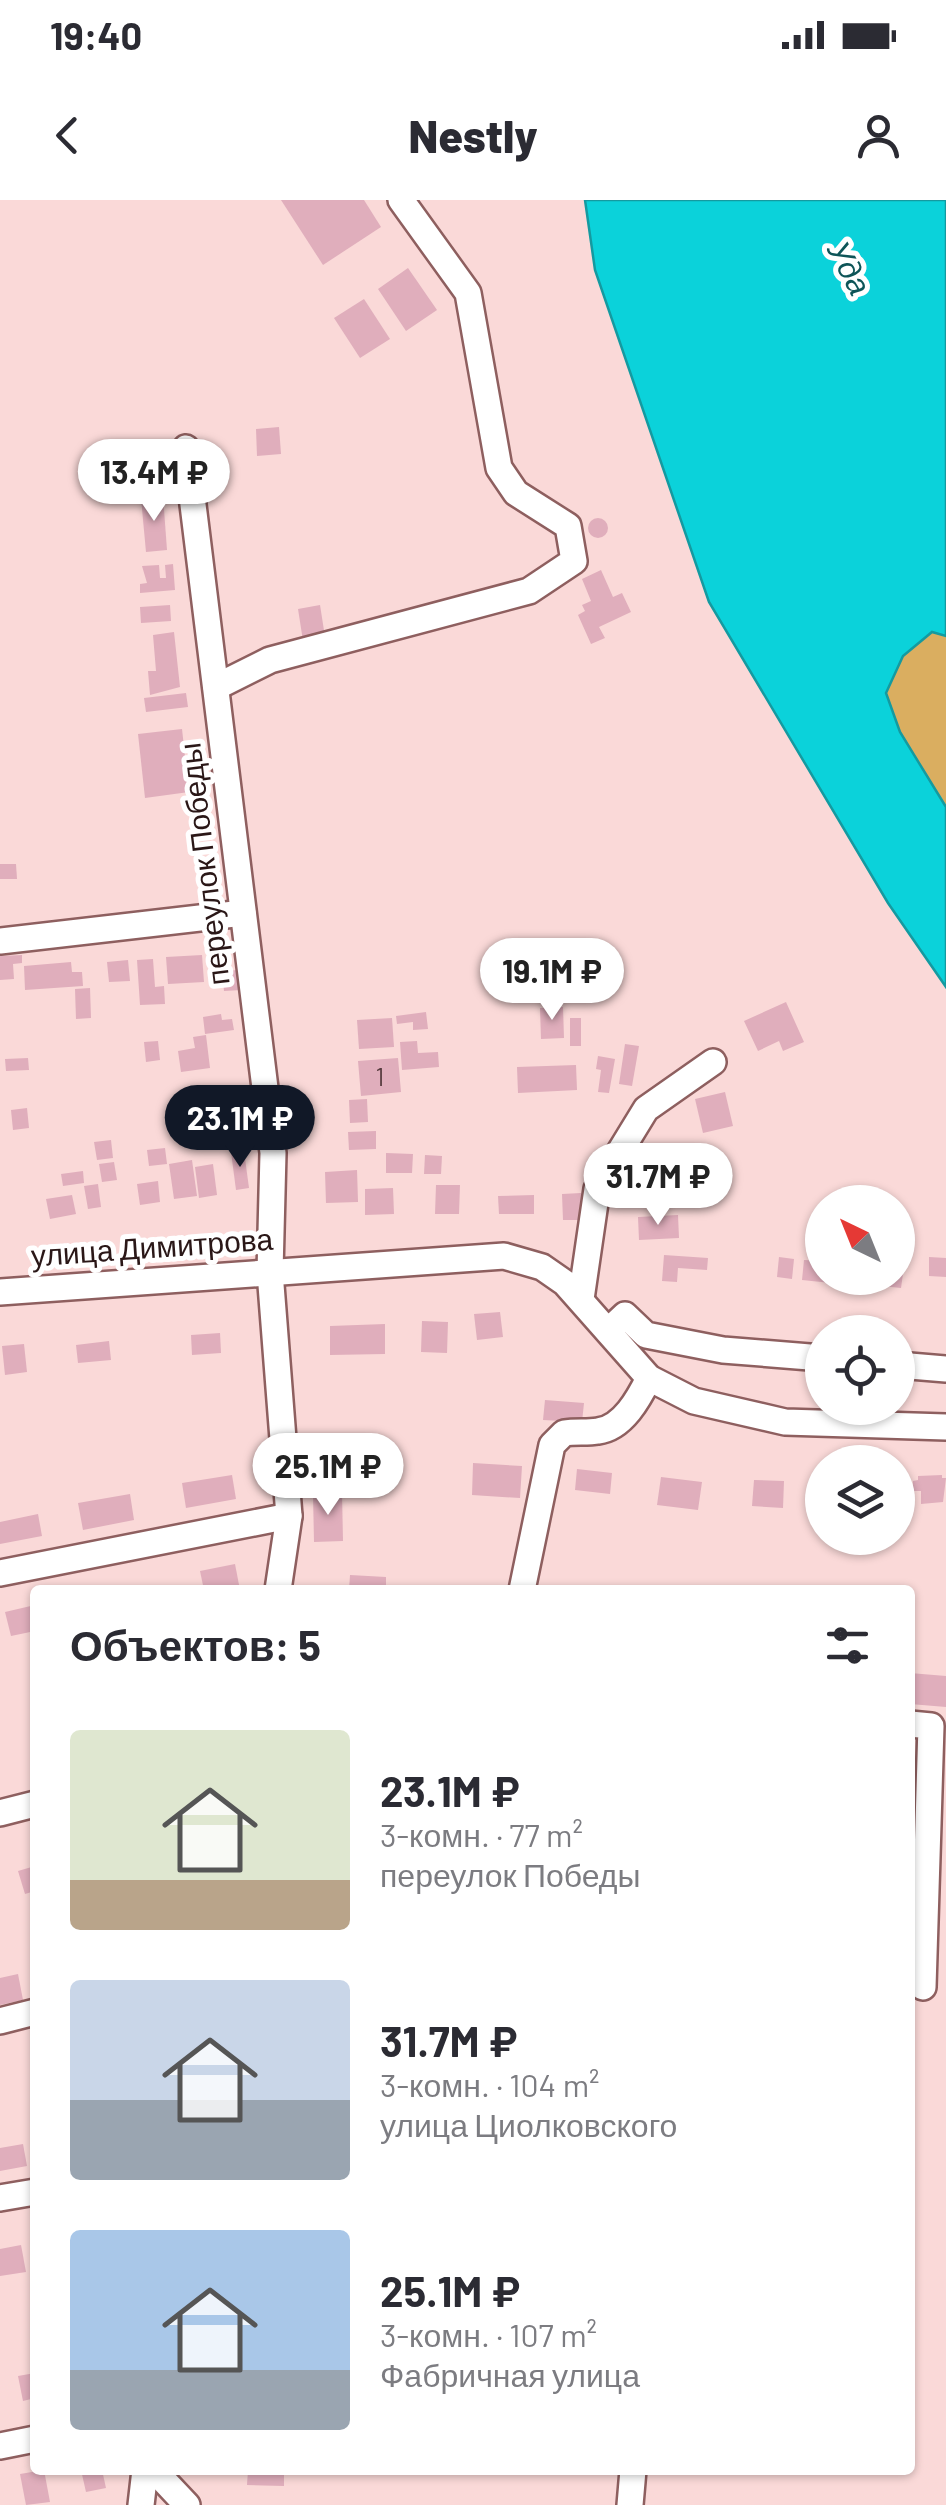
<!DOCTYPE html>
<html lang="ru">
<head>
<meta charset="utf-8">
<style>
  :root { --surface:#fff; --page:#f7f7f7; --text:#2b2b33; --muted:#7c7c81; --accent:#111827 }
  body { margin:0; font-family:Barlow,sans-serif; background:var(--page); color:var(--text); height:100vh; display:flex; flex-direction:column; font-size:38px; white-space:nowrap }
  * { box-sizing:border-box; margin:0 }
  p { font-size:32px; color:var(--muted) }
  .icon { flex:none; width:55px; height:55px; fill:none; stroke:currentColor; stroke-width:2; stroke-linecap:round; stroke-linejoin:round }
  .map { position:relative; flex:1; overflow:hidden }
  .sheet { position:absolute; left:30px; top:1385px; width:885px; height:890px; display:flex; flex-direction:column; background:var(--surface); border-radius:10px; box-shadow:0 2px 8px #0004 }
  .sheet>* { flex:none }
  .needle { width:65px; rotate:317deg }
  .fabs { position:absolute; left:805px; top:985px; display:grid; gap:20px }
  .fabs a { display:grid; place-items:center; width:110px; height:110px; border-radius:50%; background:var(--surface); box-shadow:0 2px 8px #0004; font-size:50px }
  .price { position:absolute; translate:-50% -85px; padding:0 22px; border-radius:35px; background:#fff; color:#222; font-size:32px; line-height:65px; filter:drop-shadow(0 2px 5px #0008) }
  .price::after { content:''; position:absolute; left:50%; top:60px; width:30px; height:22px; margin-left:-15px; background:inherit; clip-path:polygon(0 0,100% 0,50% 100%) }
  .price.active { background:var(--accent); color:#fff }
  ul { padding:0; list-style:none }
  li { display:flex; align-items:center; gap:30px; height:250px; padding:0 40px }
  li span { display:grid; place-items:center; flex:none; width:280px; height:200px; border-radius:10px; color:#555 }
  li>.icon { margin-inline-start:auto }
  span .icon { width:120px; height:120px; fill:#fffc; stroke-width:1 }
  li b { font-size:42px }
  h2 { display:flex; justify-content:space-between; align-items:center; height:120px; padding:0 40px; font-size:42px }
  .status { display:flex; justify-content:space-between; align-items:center; height:70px; padding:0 50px; background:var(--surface); direction:ltr }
  .status svg { height:28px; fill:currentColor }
  header { display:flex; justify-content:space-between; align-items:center; height:130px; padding:0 40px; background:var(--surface); font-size:45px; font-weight:800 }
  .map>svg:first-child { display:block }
  .green { fill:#daae60 }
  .water { fill:#0bd2da; stroke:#149aa0; stroke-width:2.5 }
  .building { fill:#e0aebc }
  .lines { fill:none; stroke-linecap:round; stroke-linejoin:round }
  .minor-casing { stroke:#8e5f5f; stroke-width:30 }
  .minor { stroke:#fff; stroke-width:25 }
  .labels { text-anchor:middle; stroke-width:10; stroke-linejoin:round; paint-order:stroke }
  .number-label { font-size:25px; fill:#583d40 }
  .street-label { font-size:30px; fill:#2a1717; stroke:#fff }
  .water-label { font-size:32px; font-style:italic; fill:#0e5558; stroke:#fff }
</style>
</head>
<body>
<div class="status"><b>19:40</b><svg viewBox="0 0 49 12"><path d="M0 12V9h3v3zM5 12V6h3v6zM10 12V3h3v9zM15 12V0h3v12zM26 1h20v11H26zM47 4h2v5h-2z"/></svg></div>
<header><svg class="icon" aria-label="back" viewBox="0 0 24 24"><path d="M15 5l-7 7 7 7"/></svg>Nestly<svg class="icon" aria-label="person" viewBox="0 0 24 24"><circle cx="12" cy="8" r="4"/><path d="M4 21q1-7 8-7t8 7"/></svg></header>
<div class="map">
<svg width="946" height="2305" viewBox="0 0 946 2305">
  <rect width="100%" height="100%" fill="#fad9d8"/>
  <path class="green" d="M932,431L946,436V607L900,532L886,493L903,456Z"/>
  <path class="water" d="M585,0H946V436L932,432L903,456L886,493L900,532L946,607V787L888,703L709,402L595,70Z"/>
  <g class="building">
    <path d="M281,0H364L381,27L323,65Z"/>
    <path d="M408,68L437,110L406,131L378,89Z"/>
    <path d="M364,99L390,139L360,158L334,118Z"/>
    <path d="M279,227L281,254L257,256L256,229Z"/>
    <path d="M154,251V264L115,267L114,254Z"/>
    <path d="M173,265L176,286L161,289L158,268Z"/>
    <path d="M163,296L167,350L146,352L141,298Z"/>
    <circle cx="598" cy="328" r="10"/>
    <path d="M173,364L175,390L140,393V384L147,383L142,366L159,365L160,378H166L165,365Z"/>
    <path d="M601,370L613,397L622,393L631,412L599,427L605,438L591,444L578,415L585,411L582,405L591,401L582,379Z"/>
    <path d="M170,405L171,421L141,423L140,407Z"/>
    <path d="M320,405L325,437L303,441L298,409Z"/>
    <path d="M174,432L180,487L150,495L148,471H156L153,435Z"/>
    <path d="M186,493L188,507L146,512L144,498Z"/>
    <path d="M182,529L189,592L145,598L138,534Z"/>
    <path d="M0,664H16L17,679H0Z"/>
    <path d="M22,755V763L13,764L14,779L0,780V756Z"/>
    <path d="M202,755L204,782L168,784L166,757Z"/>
    <path d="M153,759L155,787L164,786L165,804L140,805L137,760Z"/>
    <path d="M128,760L130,781L109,782L107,762Z"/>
    <path d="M71,762L72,772H82L83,786L25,790L24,766Z"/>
    <path d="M239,770L241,790L224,791L222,771Z"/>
    <path d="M90,788L91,818L76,819L75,789Z"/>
    <path d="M786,802L804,842L783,851L779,841L758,851L744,821Z"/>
    <path d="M563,807L564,838L541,839L540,808Z"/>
    <path d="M426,812L428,829L413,830V822L397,824L396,816Z"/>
    <path d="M221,814L222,820L232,819L234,830L205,834L203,817Z"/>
    <path d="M392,818L394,847L359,849L357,820Z"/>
    <rect x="570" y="818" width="11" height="28"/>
    <path d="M206,835L210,868L181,872L178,851L195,848L193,837Z"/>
    <path d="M158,841L160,860L146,862L144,842Z"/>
    <path d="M417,841L418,853L438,852L439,867L402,870L400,842Z"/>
    <path d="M625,844L639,846L632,886L619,884Z"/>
    <path d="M598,856L615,859L609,893L598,892L601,870L596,869Z"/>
    <path d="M28,858L29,870L6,871L5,859Z"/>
    <path d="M398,858L401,892L361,896L358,861Z"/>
    <path d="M576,865L577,890L518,893L517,867Z"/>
    <path d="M725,892L733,926L703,933L695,899Z"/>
    <path d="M367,899L368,922L350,923L349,900Z"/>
    <path d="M210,902L211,911L183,914L182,905Z"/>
    <path d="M27,908L29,928L13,930L11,910Z"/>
    <path d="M211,914L213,924L185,927L183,918Z"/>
    <path d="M243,924L245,948L226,950L224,926Z"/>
    <path d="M376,931V949L349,950L348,932Z"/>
    <path d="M111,940L113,958L97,960L94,942Z"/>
    <path d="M165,948L167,964L149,966L147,950Z"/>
    <path d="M244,951L249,988L236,990L231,952Z"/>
    <path d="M386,953L413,954L412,973H386Z"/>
    <path d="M425,955L442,956L441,974H424Z"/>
    <path d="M192,960L197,996L174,999L169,964Z"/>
    <path d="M114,962L117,980L102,982L99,964Z"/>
    <path d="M213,964L217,995L199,998L195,967Z"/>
    <path d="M357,970L358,1002L326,1003L325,972Z"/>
    <path d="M83,971L84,983L63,986L61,974Z"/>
    <path d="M158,981L160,1002L140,1005L137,984Z"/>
    <path d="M98,984L101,1007L88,1009L84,986Z"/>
    <path d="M436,985H460L459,1014H435Z"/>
    <path d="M393,988L394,1014L365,1015V989Z"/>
    <path d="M581,993V1020H563L562,994Z"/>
    <path d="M72,995L76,1014L50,1019L46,999Z"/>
    <path d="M534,995V1014H499L498,996Z"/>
    <path d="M678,1015L679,1038L639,1040L638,1017Z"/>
    <path d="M664,1055L708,1058L707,1070L678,1068L677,1082L662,1081Z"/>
    <path d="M779,1057L794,1059L792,1079L777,1077Z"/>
    <path d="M929,1057L946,1058V1077L929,1076Z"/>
    <path d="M804,1060L822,1061V1078H832L831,1083L802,1080Z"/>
    <path d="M898,1073L903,1074L901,1088L843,1082L844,1078H898Z"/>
    <path d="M500,1112L503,1137L477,1140L474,1114Z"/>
    <path d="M422,1121L448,1122L447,1153L421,1152Z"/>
    <path d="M385,1124V1154L330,1155V1126Z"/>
    <path d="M220,1133L221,1153L192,1155L191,1135Z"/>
    <path d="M109,1141L111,1160L78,1163L76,1145Z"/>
    <path d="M24,1144L27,1172L5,1175L2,1146Z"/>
    <path d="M545,1200L584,1203L582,1222L543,1220Z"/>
    <path d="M388,1251L389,1283L355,1284L354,1252Z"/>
    <path d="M473,1263L522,1266L520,1298L472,1295Z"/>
    <path d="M577,1269L612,1273L610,1294L575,1290Z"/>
    <path d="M232,1275L236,1299L186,1308L182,1283Z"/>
    <path d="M942,1275V1278H946L943,1302L921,1304V1291H913V1281L918,1280V1276Z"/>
    <path d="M661,1277L702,1282L698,1310L657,1305Z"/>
    <path d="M754,1280L784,1281L783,1308L752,1306Z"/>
    <path d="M342,1293L343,1341L314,1342L313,1294Z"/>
    <path d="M130,1294L134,1320L83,1330L78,1303Z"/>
    <path d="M38,1314L42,1336L0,1344V1322Z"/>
    <path d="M235,1364L240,1390H204L200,1371Z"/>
    <path d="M350,1375L386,1377V1390H349Z"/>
    <path d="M35,1405V1431L11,1436L5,1412Z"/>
    <path d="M910,1473L946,1476V1507L910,1504Z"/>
    <path d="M35,1666V1691L25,1694L18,1671Z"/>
    <path d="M18,1774L23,1800L0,1805V1778Z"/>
    <path d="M23,1944L27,1966L0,1971V1948Z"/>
    <path d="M21,2045L26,2072L0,2076V2049Z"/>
    <path d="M35,2173V2198L23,2201L18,2176Z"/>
    <path d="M44,2270L50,2302L26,2305L20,2274Z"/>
    <path d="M81,2270H102L106,2288L86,2292Z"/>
    <path d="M248,2270H284V2286L247,2285Z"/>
  </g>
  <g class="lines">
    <defs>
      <g id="minor">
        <path d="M186,248L273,953L270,1072L289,1316L278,1390"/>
        <path d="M216,487L270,460L529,391L574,361L568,326L516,293L499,268L468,93L401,0"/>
        <path d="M0,741L243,713"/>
        <path d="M0,1092L504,1056L542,1067L565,1083L649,1178L694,1201L785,1222L946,1227"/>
        <path d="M581,1099L597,989L646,909L713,862"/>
        <path d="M608,1131L625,1115L646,1135L723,1150L822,1158"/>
        <path d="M898,1165L946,1169"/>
        <path d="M0,1373L289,1316"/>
        <path d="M522,1390L552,1245L564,1233C576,1231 587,1233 598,1231C623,1228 639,1198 649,1178"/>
        <path d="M910,1524L931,1526L923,1787"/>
        <path d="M0,1613L35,1604"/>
        <path d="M0,1821L35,1812"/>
        <path d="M0,1998L35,1992"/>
        <path d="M0,2246L35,2239"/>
        <path d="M154,2270L187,2305"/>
        <path d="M141,2305L145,2270"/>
        <path d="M630,2305L633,2270"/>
      </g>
    </defs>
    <use href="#minor" class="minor-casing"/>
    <use href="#minor" class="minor"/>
  </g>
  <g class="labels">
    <g class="number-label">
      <text x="380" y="886">1</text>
    </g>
    <g class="street-label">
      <text transform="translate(205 664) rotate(-97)" y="10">переулок Победы</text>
      <text transform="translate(152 1048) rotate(-4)" y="10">улица Димитрова</text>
    </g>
    <g class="water-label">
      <text transform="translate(849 68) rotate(62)" y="11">Уда</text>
    </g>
  </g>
</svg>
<div class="fabs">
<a><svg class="needle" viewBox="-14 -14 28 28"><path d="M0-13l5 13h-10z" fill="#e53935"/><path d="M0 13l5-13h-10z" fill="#7c7c81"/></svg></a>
<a><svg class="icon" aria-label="locate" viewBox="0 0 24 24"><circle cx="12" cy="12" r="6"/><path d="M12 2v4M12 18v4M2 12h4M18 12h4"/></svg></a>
<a><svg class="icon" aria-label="layers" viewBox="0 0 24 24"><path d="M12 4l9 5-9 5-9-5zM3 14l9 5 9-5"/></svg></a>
</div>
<b class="price" style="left:154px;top:324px">13.4M ₽</b>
<b class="price" style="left:552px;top:823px">19.1M ₽</b>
<b class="price active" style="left:240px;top:970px">23.1M ₽</b>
<b class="price" style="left:658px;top:1028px">31.7M ₽</b>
<b class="price" style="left:328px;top:1318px">25.1M ₽</b>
<section class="sheet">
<h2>Объектов: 5<svg class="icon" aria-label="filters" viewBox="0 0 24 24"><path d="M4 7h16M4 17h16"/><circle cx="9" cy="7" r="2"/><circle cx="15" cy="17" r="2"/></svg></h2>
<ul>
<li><span style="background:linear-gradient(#dfe7d0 75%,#b9a48a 0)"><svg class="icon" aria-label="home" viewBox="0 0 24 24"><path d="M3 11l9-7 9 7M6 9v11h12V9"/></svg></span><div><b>23.1M ₽</b><p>3-комн. · 77 m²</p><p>переулок Победы</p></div></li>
<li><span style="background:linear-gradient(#c9d6e8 60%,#9aa5b1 0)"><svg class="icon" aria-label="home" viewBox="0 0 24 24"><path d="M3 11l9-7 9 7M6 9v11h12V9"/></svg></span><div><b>31.7M ₽</b><p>3-комн. · 104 m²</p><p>улица Циолковского</p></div></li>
<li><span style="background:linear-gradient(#a9c7e8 70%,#9aa5b1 0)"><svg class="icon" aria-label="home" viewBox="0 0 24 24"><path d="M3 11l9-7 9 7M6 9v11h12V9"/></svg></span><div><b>25.1M ₽</b><p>3-комн. · 107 m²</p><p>Фабричная улица</p></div></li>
</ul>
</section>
</div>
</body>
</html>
